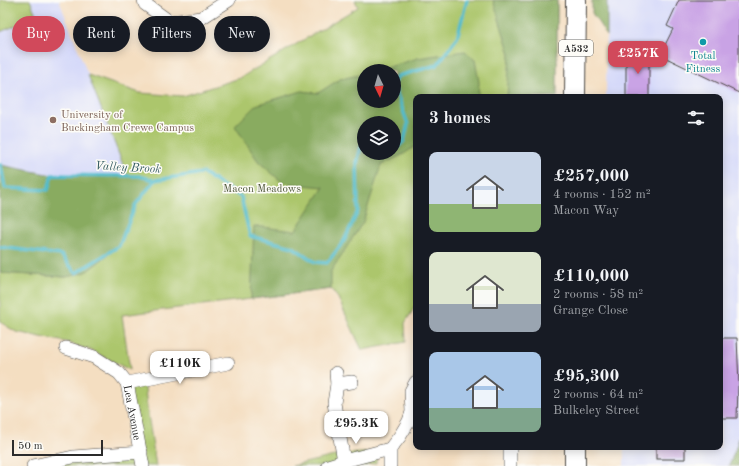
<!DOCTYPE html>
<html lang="en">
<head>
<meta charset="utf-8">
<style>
  :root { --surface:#171b24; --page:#20242c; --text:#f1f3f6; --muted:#9ea1a6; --accent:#d1495b }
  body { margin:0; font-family:"Old Standard TT",serif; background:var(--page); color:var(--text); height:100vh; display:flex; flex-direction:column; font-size:15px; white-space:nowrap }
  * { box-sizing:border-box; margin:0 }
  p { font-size:13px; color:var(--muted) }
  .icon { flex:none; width:22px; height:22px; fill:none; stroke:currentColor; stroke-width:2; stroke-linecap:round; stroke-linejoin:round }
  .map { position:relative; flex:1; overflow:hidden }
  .drawer { position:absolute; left:413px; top:94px; width:310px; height:356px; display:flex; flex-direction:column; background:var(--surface); border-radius:8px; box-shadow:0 2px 10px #0003 }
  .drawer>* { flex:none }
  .banner { position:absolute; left:12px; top:16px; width:341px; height:36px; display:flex; gap:8px }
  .needle { width:26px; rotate:175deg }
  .controls { position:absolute; left:357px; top:64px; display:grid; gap:8px }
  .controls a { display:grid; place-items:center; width:44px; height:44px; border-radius:50%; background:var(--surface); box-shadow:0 2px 10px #0003; font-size:20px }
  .scale { position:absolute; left:12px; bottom:10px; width:91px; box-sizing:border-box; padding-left:4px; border:2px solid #2b2b2b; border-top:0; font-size:11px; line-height:14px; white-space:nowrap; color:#2b2b2b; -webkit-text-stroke:3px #fdfcf7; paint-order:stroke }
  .price { position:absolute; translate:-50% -34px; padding:0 9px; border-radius:8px; background:#fff; color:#222; font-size:13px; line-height:26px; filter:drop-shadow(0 1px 2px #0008) }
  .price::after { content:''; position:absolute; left:50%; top:24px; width:12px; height:9px; margin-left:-6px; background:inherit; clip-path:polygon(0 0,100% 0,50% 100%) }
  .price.active { background:var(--accent); color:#fff }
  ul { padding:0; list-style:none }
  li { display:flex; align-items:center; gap:12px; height:100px; padding:0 16px }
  li span { display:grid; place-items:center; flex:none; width:112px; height:80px; border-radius:8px; color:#555 }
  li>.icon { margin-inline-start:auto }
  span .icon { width:48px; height:48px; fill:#fffc; stroke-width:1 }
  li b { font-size:17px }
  h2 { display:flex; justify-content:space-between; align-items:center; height:48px; padding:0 16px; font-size:17px }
  .chip { padding:0 14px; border-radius:18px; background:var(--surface); box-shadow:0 2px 10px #0003; font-size:14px; line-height:36px }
  .chip.active { background:var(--accent); color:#fff }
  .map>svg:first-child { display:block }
  .built { fill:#d4d8f9 }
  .green { fill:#acc66c; stroke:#6c784c; fill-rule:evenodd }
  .forest { fill:#89ab60; stroke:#5a6b46; fill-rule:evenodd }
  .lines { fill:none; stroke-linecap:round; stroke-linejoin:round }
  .stream { stroke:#51bccd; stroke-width:3.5 }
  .building { fill:#c9a3e5 }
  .street-casing { stroke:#494642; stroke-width:14 }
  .primary-casing { stroke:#494642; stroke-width:22 }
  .street { stroke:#fff; stroke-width:13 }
  .primary { stroke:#fff; stroke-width:20 }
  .culture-dot { fill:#0f9aa8; stroke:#fdfcf7; stroke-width:1.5 }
  .education-dot { fill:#8d6e63; stroke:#fdfcf7; stroke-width:1.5 }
  .labels { text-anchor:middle; stroke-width:3; stroke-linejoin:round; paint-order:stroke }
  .shield { fill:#fdfcf7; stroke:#6a6a68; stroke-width:1 }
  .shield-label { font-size:10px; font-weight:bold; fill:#2b2b2b }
  .culture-label { font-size:11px; fill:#0d838f; stroke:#fdfcf7 }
  .education-label { font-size:11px; fill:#785e54; stroke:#fdfcf7; text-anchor:start }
  .park-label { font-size:11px; fill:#525a3e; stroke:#fdfcf7 }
  .street-label { font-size:11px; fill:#2b2b2b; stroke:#fdfcf7 }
  .water-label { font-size:12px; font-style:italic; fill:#385e64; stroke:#fdfcf7 }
</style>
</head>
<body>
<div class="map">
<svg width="739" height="466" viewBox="0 0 739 466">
  <rect width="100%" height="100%" fill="#fdfcf7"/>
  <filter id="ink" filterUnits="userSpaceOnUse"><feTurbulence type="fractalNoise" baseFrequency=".025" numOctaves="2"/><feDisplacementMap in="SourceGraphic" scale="8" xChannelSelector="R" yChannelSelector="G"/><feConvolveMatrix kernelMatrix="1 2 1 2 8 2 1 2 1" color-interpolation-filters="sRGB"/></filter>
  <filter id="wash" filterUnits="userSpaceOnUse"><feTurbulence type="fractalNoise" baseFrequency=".012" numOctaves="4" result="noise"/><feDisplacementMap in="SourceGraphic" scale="16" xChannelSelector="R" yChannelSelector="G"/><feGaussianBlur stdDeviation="0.9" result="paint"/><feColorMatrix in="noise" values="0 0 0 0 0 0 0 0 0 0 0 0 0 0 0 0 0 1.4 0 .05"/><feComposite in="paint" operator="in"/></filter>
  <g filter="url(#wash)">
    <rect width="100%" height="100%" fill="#f4dec1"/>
    <g class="built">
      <path d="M0,0H59L127,175H52L0,165Z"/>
      <path d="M607,0H739V443L733,466H624V447H720V97H606Z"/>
    </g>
    <g class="green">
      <path d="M0,0H30L37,17L0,32Z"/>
      <path d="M355,0H557V97H416V305L405,323L406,342L362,350L338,298L331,289L122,315L130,370L90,350L66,342L16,332L0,322V273L66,277L119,246L134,208L155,181L139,176L127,175L88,75L140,93L183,96L240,78L358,7ZM364,71H394V101H364ZM364,123H394V153H364Z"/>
      <path d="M144,379L147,408L156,466H33L140,452L127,383Z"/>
      <path d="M377,452L376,463L363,466H292L343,454Z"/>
    </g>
    <g class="forest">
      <path d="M493,0H557V97H507L510,54Z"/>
      <path d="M592,0H607V36L592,13Z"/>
      <path d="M465,51L475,60L479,82L478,97H416V146L402,155L381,165L363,222L331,271V289L251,299L254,226L295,231L324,187L283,183L258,161L235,126L256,105L302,91L318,93L340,79L364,74V101H394V71H376L418,58ZM364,123H394V153H364Z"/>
      <path d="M0,165L52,175L139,176L155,180L136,204L119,246L86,272L66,277L0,273Z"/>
      <path d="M739,437V466H729L738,442Z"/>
    </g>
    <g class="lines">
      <g class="stream">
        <path d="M394,148L396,149L404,141L408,124L394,86L395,81L398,76L437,65L457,38L467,0"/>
        <path d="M0,165H1L5,188L48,190L52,175L139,176L155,180L203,173L241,197L250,236L293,247L315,262L327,263L344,241L358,211L357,163L361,147L364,143"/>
        <path d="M0,247L61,255L76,273L119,246L136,204L155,180"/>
      </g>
    </g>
    <g id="blocks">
      <g class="building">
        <path d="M679,0H739V93L660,55L673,29L667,26Z"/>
        <rect x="626" y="53" width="23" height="44"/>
        <path d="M720,338H737L739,385L738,386L737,418H720Z"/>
        <rect x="656" y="447" width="29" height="12"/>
      </g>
    </g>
  </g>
  <g filter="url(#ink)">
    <use href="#blocks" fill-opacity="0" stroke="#494642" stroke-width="1"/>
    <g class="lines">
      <defs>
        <g id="street">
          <path d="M144,0L145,4L170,22L201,18L229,0"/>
          <path id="s1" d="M66,348L94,357L119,373L127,383L143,466"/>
          <path d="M336,373L337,384L334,403L344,461"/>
          <path d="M127,383L228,363"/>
          <path d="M337,384L352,382"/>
          <path d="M33,466L73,457L141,452"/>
          <path d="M328,466L344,461L390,449"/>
          <path d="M390,466V449L400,436L409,421L412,412L411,391L416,382"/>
          <path d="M510,466V447"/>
        </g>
        <g id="primary">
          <path d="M575,97L576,0"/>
          <path d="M575,447V466"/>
        </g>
      </defs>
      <use href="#street" class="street-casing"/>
      <use href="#primary" class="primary-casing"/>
      <use href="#street" class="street"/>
      <use href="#primary" class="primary"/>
    </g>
  </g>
  <circle class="culture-dot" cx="703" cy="42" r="4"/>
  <circle class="education-dot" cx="53" cy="120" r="4"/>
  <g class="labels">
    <rect class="shield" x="559" y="40" width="34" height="16" rx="3"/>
    <g class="shield-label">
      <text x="576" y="52">A532</text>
    </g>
    <g class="culture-label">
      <text x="703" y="59">Total<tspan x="703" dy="13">Fitness</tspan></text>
    </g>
    <g class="education-label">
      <text x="61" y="118">University of<tspan x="61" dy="13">Buckingham Crewe Campus</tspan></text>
    </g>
    <g class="park-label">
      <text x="262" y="192">Macon Meadows</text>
    </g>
    <g class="street-label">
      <text dy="4" stroke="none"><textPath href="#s1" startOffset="102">Lea Avenue</textPath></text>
    </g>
    <g class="water-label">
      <text transform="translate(128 167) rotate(3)" y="4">Valley Brook</text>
    </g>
  </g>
</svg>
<div class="controls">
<a><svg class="needle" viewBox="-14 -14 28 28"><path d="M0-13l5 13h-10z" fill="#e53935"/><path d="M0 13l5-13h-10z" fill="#9ea1a6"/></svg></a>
<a><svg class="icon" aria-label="layers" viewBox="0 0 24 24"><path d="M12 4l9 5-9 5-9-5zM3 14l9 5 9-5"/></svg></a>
</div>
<div class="scale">50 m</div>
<b class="price active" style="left:638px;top:75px">£257K</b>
<b class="price" style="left:180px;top:385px">£110K</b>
<b class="price" style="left:356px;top:445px">£95.3K</b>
<div class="banner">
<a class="chip active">Buy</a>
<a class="chip">Rent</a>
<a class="chip">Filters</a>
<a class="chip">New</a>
</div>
<section class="drawer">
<h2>3 homes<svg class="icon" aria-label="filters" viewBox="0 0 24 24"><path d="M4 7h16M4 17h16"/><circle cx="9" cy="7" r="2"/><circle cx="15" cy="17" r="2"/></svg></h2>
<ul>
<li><span style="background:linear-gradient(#c9d6e8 65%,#8fb573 0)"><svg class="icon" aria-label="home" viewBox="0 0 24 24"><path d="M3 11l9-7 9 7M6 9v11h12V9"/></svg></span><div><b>£257,000</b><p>4 rooms · 152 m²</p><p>Macon Way</p></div></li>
<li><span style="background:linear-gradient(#dfe7d0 65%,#9aa5b1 0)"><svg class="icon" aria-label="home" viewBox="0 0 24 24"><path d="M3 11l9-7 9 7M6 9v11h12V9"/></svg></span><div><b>£110,000</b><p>2 rooms · 58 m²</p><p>Grange Close</p></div></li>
<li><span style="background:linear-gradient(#a9c7e8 70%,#7fa58c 0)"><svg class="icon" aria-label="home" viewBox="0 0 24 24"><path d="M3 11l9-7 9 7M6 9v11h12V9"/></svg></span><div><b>£95,300</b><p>2 rooms · 64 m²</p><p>Bulkeley Street</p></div></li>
</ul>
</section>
</div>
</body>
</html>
